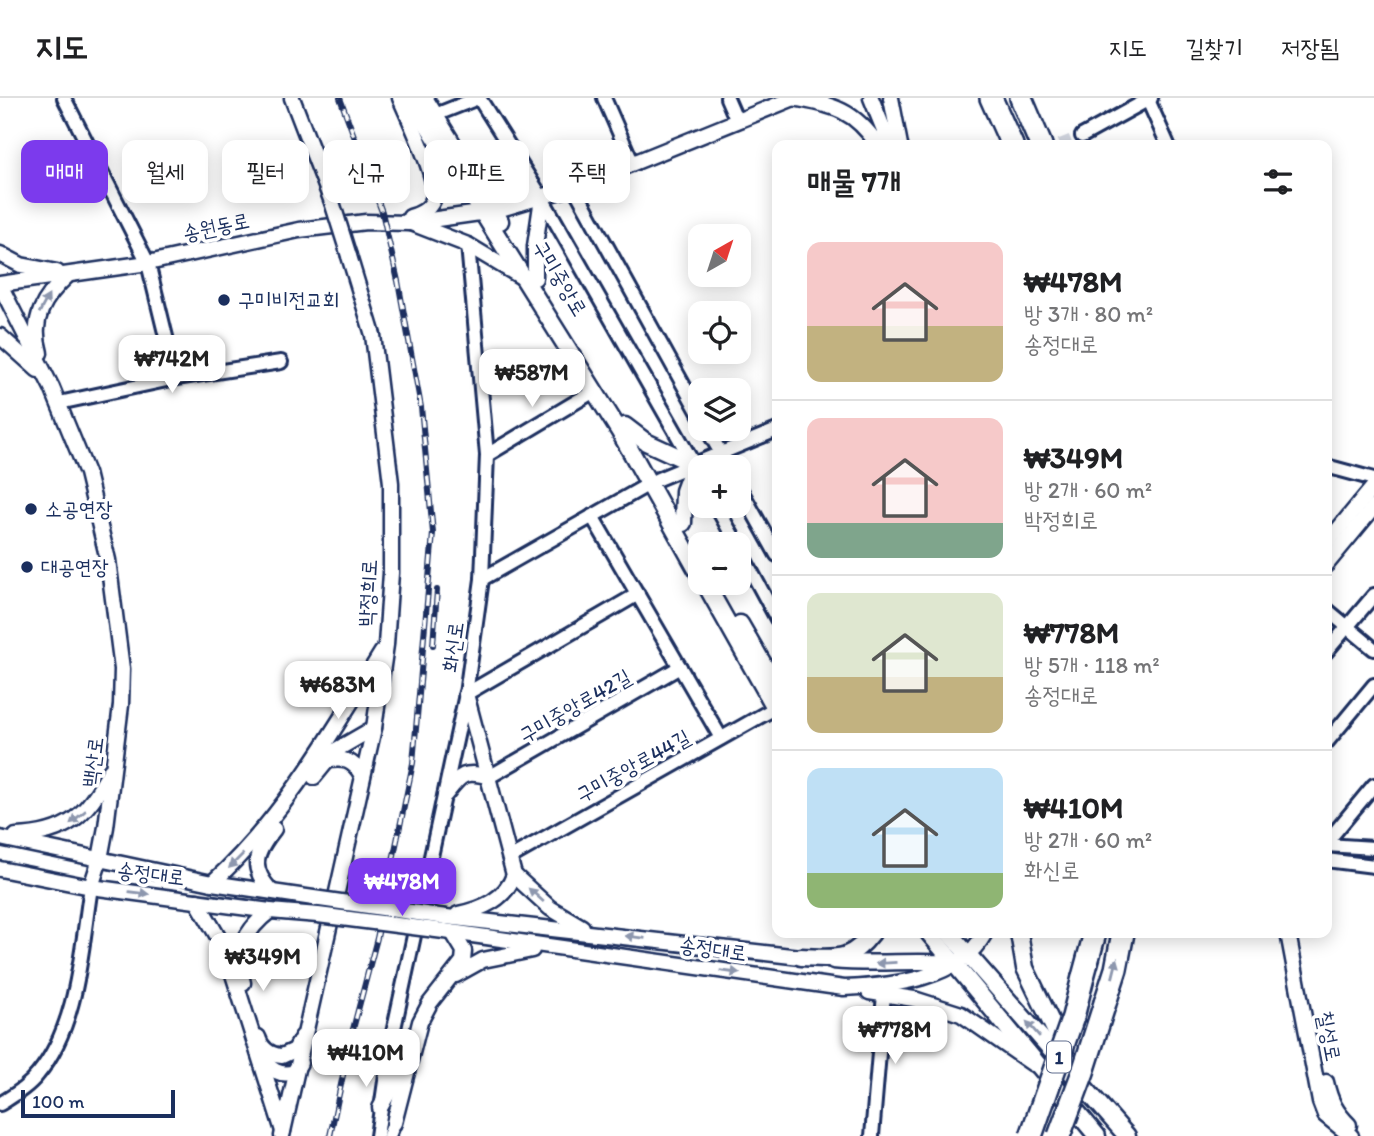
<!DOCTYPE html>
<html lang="ko">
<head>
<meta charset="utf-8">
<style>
  :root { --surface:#fff; --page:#f6f6f6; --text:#202124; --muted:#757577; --line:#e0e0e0; --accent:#7c3aed }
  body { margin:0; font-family:Itim,"Poor Story",sans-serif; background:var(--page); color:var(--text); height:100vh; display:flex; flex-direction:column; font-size:26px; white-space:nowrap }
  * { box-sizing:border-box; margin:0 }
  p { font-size:23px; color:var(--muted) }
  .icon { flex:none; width:38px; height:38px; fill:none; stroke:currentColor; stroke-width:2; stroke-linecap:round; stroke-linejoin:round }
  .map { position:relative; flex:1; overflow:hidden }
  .drawer { position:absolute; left:772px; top:42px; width:560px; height:798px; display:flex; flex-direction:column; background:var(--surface); border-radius:14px; box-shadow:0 4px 18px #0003 }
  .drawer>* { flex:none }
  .guide { position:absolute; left:21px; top:42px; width:646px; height:63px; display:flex; gap:14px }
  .needle { width:46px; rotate:39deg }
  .fabs { position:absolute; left:688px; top:126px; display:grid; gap:14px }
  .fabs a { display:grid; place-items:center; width:63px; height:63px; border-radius:14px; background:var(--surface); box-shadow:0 4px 18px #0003; font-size:35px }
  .scale { position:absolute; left:21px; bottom:18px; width:154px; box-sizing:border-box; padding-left:7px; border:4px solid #1b2f5e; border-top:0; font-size:19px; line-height:24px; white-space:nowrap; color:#1b2f5e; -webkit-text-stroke:5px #fff; paint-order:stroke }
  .price { position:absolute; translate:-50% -60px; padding:0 16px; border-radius:14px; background:#fff; color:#222; font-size:23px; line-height:46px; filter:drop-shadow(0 2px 4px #0008) }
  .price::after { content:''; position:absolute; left:50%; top:42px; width:21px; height:16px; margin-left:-10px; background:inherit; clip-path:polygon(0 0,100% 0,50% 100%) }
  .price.selected { background:var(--accent); color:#fff }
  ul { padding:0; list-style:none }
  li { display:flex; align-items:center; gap:21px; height:175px; padding:0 35px }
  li+li { border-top:2px solid var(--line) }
  li span { display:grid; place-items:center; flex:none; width:196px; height:140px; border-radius:14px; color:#555 }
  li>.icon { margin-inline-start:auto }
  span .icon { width:84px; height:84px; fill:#fffc; stroke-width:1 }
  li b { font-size:30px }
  h2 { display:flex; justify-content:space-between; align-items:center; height:84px; padding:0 35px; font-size:30px }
  .chip { padding:0 24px; border-radius:14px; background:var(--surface); box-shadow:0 4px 18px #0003; font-size:24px; line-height:63px }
  .chip.selected { background:var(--accent); color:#fff }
  header { display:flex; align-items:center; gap:42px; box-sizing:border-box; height:98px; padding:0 35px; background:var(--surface); border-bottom:2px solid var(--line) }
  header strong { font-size:33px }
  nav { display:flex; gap:38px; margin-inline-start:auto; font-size:24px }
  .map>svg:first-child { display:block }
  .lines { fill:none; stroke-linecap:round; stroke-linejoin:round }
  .minor-tunnel { stroke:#d1d5df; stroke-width:12; stroke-dasharray:12 6; stroke-linecap:butt }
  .minor-casing { stroke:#1b2f5e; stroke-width:18 }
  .tertiary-casing { stroke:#1b2f5e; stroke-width:19 }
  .secondary-casing { stroke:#1b2f5e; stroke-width:21 }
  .motorway-casing { stroke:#1b2f5e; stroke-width:26 }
  .minor { stroke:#fff; stroke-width:12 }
  .tertiary { stroke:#fff; stroke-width:14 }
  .secondary { stroke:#fff; stroke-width:16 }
  .motorway { stroke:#fff; stroke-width:21 }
  .rail-casing { stroke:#1b2f5e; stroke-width:6 }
  .rail { stroke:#fff; stroke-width:3.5; stroke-dasharray:10; stroke-linecap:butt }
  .tertiary-bridge-casing { stroke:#1b2f5e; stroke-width:19; stroke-linecap:butt }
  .motorway-bridge-casing { stroke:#1b2f5e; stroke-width:26; stroke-linecap:butt }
  .tertiary-bridge { stroke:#fff; stroke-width:14 }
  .motorway-bridge { stroke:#fff; stroke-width:21 }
  .oneway { fill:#8d97ae }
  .poi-dot { fill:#1b2f5e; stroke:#fff; stroke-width:2.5 }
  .labels { text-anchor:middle; stroke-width:7; stroke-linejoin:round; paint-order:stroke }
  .shield { fill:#fff; stroke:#5f6d8e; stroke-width:2 }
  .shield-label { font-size:19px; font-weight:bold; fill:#1b2f5e }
  .street-label { font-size:21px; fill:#1b2f5e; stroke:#fff }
  .poi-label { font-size:21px; fill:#1b2f5e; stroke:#fff; text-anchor:start }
</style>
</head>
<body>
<header>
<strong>지도</strong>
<nav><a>지도</a><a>길찾기</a><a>저장됨</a></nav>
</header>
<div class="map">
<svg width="1374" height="1038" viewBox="0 0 1374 1038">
  <rect width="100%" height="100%" fill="#fff"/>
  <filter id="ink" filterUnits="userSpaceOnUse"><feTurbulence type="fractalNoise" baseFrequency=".0143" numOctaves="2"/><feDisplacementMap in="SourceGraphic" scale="14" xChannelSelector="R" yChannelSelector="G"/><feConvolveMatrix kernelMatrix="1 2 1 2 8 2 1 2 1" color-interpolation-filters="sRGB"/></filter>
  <g filter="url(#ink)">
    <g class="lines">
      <path class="minor-tunnel" d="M1060,47L1082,38"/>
      <defs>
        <g id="minor">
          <path d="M64,0L148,165L176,280"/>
          <path d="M479,0L542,100L700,377"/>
          <path d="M604,0L632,64"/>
          <path d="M727,0L737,23"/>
          <path d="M1148,2L1168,47"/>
          <path d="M435,17L478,0"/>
          <path d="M1082,38L1151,0"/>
          <path d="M574,89L700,317"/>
          <path d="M59,305L176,280L281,264"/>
          <path d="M707,331L729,369"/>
          <path d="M487,357L594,293"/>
          <path d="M1326,368L1374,381"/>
          <path d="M738,387L777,457"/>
          <path d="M716,408L737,446"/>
          <path d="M592,418L721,640"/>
          <path d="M738,449L777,521"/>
          <path d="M482,481L658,381L777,332"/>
          <path d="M1326,511L1374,551"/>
          <path d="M1326,554L1374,497"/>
          <path d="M466,596L638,496"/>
          <path d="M1326,645L1374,587"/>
          <path d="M489,679L680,569"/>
          <path d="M1326,745L1374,687"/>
          <path d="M1326,747L1374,750"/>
          <path d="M511,759L775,610"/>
          <path d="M1326,762L1374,768"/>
          <path d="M0,1006C14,997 28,989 38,976C79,926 81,850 91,789"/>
          <path d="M377,1038L390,949L466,596L482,481L487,357L468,147"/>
          <path d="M389,1038L394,1025L395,1016"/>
          <path d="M872,1038L884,896"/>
        </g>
        <g id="tertiary">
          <path d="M292,0L332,104"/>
          <path d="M400,0C409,21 438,80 434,99C431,111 421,116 410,119"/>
          <path d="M793,0C834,7 854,12 878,47"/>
          <path d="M871,0L890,47"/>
          <path d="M891,0L900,47"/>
          <path d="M461,55L497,81L542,100"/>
          <path d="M411,125L468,147L523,180"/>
          <path d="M0,156L21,167L57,174"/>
          <path d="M535,180V148L542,100"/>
          <path d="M0,186L148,165L299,132L366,124L409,125L494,113L574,89L794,0"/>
          <path d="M0,187L52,290L87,375L108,462L122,571L121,607L106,729L100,761L91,789"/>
          <path d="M0,238L38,272"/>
          <path d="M40,255C30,221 44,199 68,177"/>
          <path d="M1326,446L1374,388"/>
          <path d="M1326,467L1374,409"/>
          <path d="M326,663C343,659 354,662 362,678"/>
          <path d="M314,679L336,652L374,630"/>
          <path d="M445,697C460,678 463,671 489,679"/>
          <path d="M16,738C67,736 87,718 110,673"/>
          <path d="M0,740L212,785L320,801"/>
          <path d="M0,771L91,789L270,813L318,817"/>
          <path d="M514,777L550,810L582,829"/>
          <path d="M212,785C283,720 332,635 382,554"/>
          <path d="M271,793C249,769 255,755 274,731"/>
          <path d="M197,803L225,851L283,1033"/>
          <path d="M458,816C482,811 505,802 514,777L466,596"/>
          <path d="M446,819L809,860"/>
          <path d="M444,833L844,890C891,888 959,882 985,835"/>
          <path d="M1288,835L1320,1004L1325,1017L1351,1038"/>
          <path d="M833,863C873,867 912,862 952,865"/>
          <path d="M456,877L483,862L532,852"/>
          <path d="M243,885C234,854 245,832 270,813"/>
          <path d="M869,894L914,901L961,916L1033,966"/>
          <path d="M258,939C261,950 269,957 282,958L295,952L302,939"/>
          <path d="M261,960C270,971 280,979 294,974L300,965"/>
          <path d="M1326,984C1330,1003 1336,1014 1349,1027"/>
          <path d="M380,1010L401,972"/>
          <path d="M394,1025L420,924L430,905L463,863L464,853L453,835"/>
          <path d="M282,1038L374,630L386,547L391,475V385L373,237L349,158"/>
        </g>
        <g id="secondary">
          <path d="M411,0L620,334L700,477"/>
          <path d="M424,0L500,123"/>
          <path d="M625,328L646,344L694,366L684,393L683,425"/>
          <path d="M705,485L777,613"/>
          <path d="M740,526L777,590"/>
          <path d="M929,835L1097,1038"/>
          <path d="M949,835L1127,1038"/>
          <path d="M1019,835L1025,870L1065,953"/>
          <path d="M801,859C836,860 849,865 872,835"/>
        </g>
        <g id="motorway">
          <path d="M991,0L1012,47"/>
          <path d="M1021,0L1041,47"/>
          <path d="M1083,879L1095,835"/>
          <path d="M1105,905L1116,871L1123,835"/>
        </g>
      </defs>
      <use href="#minor" class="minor-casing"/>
      <use href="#tertiary" class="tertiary-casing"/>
      <use href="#secondary" class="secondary-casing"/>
      <use href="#motorway" class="motorway-casing"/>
      <use href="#minor" class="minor"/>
      <use href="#tertiary" class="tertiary"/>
      <use href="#secondary" class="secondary"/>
      <use href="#motorway" class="motorway"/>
      <defs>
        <g id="rail">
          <path d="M433,547L437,492"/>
          <path d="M330,1038L352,935L377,840L413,665L433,435L421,309L398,183L382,114L340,0"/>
        </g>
      </defs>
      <use href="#rail" class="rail-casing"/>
      <use href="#rail" class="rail"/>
      <defs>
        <g id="tertiary-bridge">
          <path d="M332,104L349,158"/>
          <path d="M320,801L446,819"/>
          <path d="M318,817L444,833"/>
        </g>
        <g id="motorway-bridge">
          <path d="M1031,1038L1073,919L1083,879"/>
          <path d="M1059,1038L1083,974L1105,905"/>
        </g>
      </defs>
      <use href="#tertiary-bridge" class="tertiary-bridge-casing"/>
      <use href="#motorway-bridge" class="motorway-bridge-casing"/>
      <use href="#tertiary-bridge" class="tertiary-bridge"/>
      <use href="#motorway-bridge" class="motorway-bridge"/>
    </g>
    <defs><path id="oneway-solid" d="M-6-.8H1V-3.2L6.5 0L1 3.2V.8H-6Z" transform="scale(1.75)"/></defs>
    <g class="oneway">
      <use href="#oneway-solid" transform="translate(44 206) rotate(-62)"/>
      <use href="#oneway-solid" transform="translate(78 719) rotate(140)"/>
      <use href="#oneway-solid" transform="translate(236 763) rotate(135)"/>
      <use href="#oneway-solid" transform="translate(139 795) rotate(7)"/>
      <use href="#oneway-solid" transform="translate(536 797) rotate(-138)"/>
      <use href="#oneway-solid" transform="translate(635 839) rotate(-173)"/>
      <use href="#oneway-solid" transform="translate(886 865) rotate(177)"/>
      <use href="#oneway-solid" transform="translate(1115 870) rotate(-76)"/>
      <use href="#oneway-solid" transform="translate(730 874) rotate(8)"/>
      <use href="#oneway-solid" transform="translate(1033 931) rotate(-131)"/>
    </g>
  </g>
  <g class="poi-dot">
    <circle cx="224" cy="202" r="7"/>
    <circle cx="31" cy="411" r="7"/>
    <circle cx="27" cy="469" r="7"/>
  </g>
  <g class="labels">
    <rect class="shield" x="1047" y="943.5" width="24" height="31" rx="5"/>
    <g class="shield-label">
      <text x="1059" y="966">1</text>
    </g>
    <g class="street-label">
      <text transform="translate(216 129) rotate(-12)" y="7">송원동로</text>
      <text transform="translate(560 180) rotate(59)" y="7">구미중앙로</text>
      <text transform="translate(368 495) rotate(-87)" y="7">박정희로</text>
      <text transform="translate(453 549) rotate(-82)" y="7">화신로</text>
      <text transform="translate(575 608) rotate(-30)" y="7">구미중앙로42길</text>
      <text transform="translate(93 664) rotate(-83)" y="7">백산로</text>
      <text transform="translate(633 668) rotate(-29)" y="7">구미중앙로44길</text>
      <text transform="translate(151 776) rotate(7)" y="7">송정대로</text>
      <text transform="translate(713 851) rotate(8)" y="7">송정대로</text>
      <text transform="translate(1329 938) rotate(79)" y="7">칠성로</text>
    </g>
    <g class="poi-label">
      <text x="238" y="209">구미비전교회</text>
      <text x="45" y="418">소공연장</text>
      <text x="41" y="476">대공연장</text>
    </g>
  </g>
</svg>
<div class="fabs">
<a><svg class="needle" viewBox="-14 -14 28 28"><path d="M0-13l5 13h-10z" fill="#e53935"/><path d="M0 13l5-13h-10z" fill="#757577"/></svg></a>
<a><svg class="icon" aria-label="locate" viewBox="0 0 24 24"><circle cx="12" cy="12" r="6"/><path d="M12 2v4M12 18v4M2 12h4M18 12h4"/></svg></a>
<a><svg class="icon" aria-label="layers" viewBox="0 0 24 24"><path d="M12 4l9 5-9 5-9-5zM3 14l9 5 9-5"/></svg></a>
<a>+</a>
<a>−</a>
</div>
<div class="scale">100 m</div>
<b class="price" style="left:172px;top:297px">₩742M</b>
<b class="price" style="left:532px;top:311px">₩587M</b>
<b class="price" style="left:338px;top:623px">₩683M</b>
<b class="price selected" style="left:402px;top:820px">₩478M</b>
<b class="price" style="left:263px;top:895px">₩349M</b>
<b class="price" style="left:895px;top:968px">₩778M</b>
<b class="price" style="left:366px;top:991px">₩410M</b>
<div class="guide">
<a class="chip selected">매매</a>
<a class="chip">월세</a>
<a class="chip">필터</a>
<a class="chip">신규</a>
<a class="chip">아파트</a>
<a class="chip">주택</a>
</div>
<section class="drawer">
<h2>매물 7개<svg class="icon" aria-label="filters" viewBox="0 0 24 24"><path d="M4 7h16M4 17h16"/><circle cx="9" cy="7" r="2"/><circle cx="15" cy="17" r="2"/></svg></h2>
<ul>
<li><span style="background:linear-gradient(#f6c9c9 60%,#c2b280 0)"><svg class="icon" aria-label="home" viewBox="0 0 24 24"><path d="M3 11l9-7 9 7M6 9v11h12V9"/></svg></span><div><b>₩478M</b><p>방 3개 · 80 m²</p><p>송정대로</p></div></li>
<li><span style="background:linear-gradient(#f6c9c9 75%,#7fa58c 0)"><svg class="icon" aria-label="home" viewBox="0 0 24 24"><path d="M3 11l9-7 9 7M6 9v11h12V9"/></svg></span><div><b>₩349M</b><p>방 2개 · 60 m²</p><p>박정희로</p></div></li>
<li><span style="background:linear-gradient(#dfe7d0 60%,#c2b280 0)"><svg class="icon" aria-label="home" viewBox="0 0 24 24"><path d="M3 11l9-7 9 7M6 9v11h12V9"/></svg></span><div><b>₩778M</b><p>방 5개 · 118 m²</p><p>송정대로</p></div></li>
<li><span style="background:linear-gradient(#bfe0f5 75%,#8fb573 0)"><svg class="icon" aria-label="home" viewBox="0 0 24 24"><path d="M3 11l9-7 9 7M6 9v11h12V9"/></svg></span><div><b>₩410M</b><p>방 2개 · 60 m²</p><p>화신로</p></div></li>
</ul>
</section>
</div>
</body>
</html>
